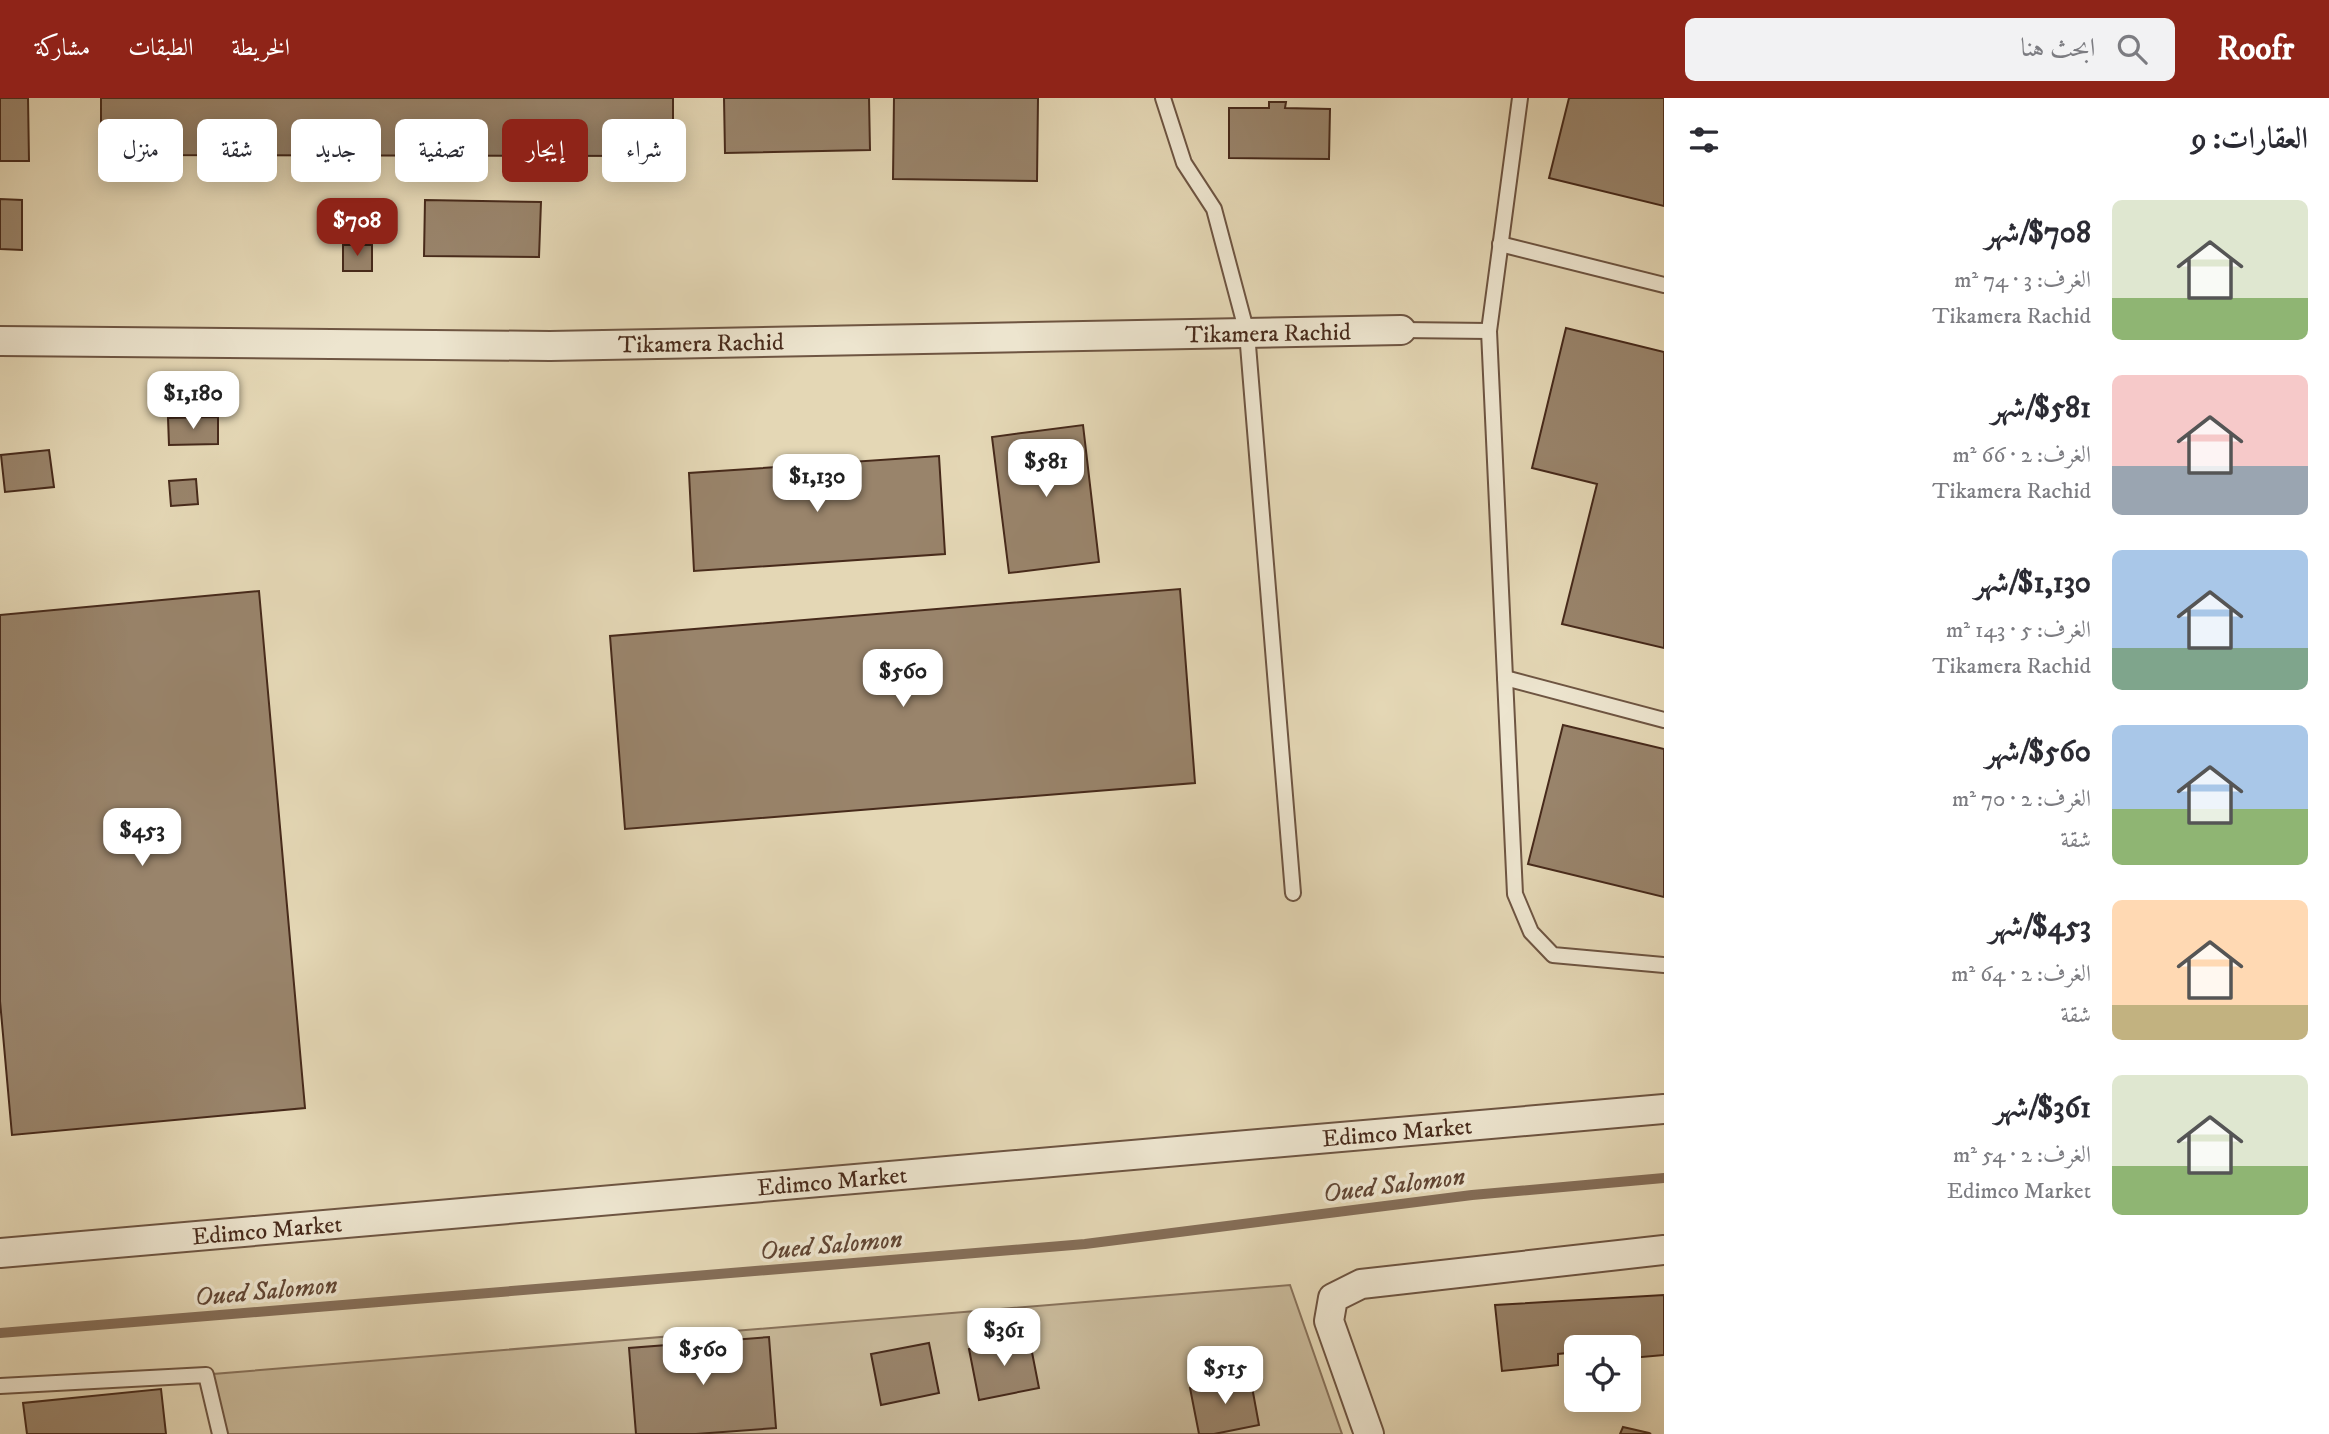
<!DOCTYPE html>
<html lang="ar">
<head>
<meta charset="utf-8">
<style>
  :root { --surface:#fff; --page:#f2f2f3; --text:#2b2b33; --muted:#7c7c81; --accent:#8f2418 }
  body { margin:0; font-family:"IM FELL DW Pica",Amiri,serif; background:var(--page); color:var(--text); direction:rtl; height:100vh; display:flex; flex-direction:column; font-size:26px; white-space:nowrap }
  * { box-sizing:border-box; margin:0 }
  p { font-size:23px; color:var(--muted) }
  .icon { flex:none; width:38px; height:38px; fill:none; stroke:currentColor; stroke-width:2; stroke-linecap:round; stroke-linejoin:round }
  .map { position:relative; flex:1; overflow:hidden; direction:ltr }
  .side { display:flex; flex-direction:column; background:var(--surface); width:665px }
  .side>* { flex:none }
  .banner { position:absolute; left:21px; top:21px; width:665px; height:63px; direction:rtl; display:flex; gap:14px }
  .controls { position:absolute; left:1564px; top:1237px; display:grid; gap:14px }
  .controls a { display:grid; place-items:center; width:77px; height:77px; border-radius:10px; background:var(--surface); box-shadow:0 4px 18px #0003; font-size:35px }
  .price { position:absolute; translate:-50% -60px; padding:0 16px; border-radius:14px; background:#fff; color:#222; font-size:23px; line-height:46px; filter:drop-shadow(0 2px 4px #0008) }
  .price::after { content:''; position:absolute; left:50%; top:42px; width:21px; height:16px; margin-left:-10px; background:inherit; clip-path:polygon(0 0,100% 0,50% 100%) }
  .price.selected { background:var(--accent); color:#fff }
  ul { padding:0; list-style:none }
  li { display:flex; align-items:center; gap:21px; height:175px; padding:0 21px }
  li span { display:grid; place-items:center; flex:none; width:196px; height:140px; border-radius:10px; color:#555 }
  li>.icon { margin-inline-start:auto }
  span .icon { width:84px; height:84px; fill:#fffc; stroke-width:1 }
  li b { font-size:30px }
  h2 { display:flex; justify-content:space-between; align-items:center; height:84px; padding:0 21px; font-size:30px }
  .tag { padding:0 24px; border-radius:10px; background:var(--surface); box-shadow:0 4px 18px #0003; font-size:24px; line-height:63px }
  .tag.selected { background:var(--accent); color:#fff }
  header { display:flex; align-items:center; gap:42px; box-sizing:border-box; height:98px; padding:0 35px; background:var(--accent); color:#fff }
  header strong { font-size:33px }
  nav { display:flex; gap:38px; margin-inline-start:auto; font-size:24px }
  .search { width:490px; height:63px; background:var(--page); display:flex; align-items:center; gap:18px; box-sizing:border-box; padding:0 24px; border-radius:10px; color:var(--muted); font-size:26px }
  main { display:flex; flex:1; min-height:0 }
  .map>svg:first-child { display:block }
  .green { fill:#c9ba9b; stroke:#88725b; stroke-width:2 }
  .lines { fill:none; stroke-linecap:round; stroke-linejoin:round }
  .stream { stroke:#856e58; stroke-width:10 }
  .building { fill:#99846b; stroke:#472a1b; stroke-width:2 }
  .lane-casing { stroke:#6e5542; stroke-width:18 }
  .street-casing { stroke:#6e5542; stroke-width:32 }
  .lane { stroke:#ede5cf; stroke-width:14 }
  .street { stroke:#ede5cf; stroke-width:28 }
  .labels { text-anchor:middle; stroke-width:7; stroke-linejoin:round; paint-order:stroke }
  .street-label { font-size:24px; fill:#472a1b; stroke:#ede5cf }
  .water-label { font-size:26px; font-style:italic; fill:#614634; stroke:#ede5cf }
</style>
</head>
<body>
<header>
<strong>Roofr</strong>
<div class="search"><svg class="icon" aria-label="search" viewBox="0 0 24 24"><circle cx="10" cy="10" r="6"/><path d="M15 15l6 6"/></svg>ابحث هنا</div>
<nav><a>الخريطة</a><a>الطبقات</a><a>مشاركة</a></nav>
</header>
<main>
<section class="side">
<h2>العقارات: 9<svg class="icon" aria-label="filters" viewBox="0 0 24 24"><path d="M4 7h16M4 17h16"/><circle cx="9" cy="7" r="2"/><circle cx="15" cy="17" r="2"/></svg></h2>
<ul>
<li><span style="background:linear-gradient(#dfe7d0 70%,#8fb573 0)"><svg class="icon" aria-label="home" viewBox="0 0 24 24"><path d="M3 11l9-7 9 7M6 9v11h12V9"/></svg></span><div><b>$708/شهر</b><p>الغرف: 3 · 74 m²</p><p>Tikamera Rachid</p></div></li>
<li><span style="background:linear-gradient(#f6c9c9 65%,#9aa5b1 0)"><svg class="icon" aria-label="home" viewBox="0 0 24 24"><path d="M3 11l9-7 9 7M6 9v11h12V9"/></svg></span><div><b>$581/شهر</b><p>الغرف: 2 · 66 m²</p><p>Tikamera Rachid</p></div></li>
<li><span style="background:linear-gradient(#a9c7e8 70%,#7fa58c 0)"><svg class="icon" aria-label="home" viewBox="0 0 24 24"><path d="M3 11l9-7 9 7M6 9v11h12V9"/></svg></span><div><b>$1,130/شهر</b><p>الغرف: 5 · 143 m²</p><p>Tikamera Rachid</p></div></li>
<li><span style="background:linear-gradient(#a9c7e8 60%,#8fb573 0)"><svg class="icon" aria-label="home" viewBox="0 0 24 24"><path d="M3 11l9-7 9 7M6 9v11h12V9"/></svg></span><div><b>$560/شهر</b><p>الغرف: 2 · 70 m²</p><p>شقة</p></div></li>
<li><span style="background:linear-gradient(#ffd9b3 75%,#c2b280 0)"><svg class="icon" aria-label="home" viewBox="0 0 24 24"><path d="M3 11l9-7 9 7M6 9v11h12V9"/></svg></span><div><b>$453/شهر</b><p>الغرف: 2 · 64 m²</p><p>شقة</p></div></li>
<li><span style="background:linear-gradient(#dfe7d0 65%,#8fb573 0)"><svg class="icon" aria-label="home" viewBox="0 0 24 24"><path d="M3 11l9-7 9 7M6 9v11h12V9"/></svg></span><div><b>$361/شهر</b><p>الغرف: 2 · 54 m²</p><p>Edimco Market</p></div></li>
</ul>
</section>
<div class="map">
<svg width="1664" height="1336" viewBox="0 0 1664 1336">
  <rect width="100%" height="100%" fill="#e4d7b5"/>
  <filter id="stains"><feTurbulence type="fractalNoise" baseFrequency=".00286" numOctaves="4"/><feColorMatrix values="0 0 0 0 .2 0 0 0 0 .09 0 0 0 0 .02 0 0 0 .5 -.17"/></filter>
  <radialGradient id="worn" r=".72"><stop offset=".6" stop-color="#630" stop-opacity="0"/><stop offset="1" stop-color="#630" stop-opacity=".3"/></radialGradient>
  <path class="green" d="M1290,1187L1342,1336H215L201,1277Z"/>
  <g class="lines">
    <path class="stream" d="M0,1235L1085,1146L1472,1097L1664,1080"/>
  </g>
  <g class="building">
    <path d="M0,0H28L29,63H0Z"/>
    <path d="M101,0H673V58L101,57Z"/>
    <path d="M724,0H869L870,52L725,55Z"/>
    <path d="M894,0H1038L1037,83L893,81Z"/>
    <path d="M1569,0H1664V108L1549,80Z"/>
    <path d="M1269,4H1286L1285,10L1330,11L1329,61L1229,60V10H1269Z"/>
    <path d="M0,101L22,102V152L0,151Z"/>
    <path d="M425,102L541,104L539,159L424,158Z"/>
    <rect x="343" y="147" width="29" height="26"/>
    <path d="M1566,230L1664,254V550L1562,526L1597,386L1532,370Z"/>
    <path d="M218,319V346L169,347L168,320Z"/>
    <path d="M1083,327L1099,464L1009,475L992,339Z"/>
    <path d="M49,352L54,389L5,394L1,357Z"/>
    <path d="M939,358L945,456L694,473L689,375Z"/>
    <path d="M196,381L198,406L171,408L169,383Z"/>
    <path d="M1180,491L1195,685L625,731L610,538Z"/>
    <path d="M259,493L305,1010L12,1037L0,903V517Z"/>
    <path d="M1563,627L1664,651V799L1528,766Z"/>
    <path d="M1664,1197V1257L1631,1260L1630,1249L1577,1250V1254L1558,1256V1267L1502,1273L1495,1207Z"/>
    <path d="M769,1239L776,1330L696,1336H636L629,1250Z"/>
    <path d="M1029,1239L1039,1290L979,1302L969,1251Z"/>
    <path d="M929,1245L939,1295L881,1307L871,1256Z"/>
    <path d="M1250,1278L1259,1327L1214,1336H1199L1190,1290Z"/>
    <path d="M161,1291L166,1336H27L23,1305Z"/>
    <path d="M1623,1329L1649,1335L1651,1336H1620Z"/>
  </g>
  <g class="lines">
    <defs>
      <g id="lane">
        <path d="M1163,0L1184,65L1214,111L1247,235L1293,795"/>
        <path d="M1520,0L1489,233L1515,796L1531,834L1553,857L1664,867"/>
        <path d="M1500,146L1664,187"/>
        <path d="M1401,232L1489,233"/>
        <path d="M1505,580L1664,622"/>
        <path d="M0,1288L206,1277L220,1336"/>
      </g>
      <g id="street">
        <path d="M0,243L550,248L1401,232"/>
        <path d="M0,1155L1664,1011"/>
        <path d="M1369,1336L1329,1223L1333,1200L1361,1186L1664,1152"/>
      </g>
    </defs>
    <use href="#lane" class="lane-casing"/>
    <use href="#street" class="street-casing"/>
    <use href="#lane" class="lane"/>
    <use href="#street" class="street"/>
  </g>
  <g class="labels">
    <g class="street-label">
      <text transform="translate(1268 235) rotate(-1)" y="8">Tikamera Rachid</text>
      <text transform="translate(701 245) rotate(-1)" y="8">Tikamera Rachid</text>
      <text transform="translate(1397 1034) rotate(-5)" y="8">Edimco Market</text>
      <text transform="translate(832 1083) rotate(-5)" y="8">Edimco Market</text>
      <text transform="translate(267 1132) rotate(-5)" y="8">Edimco Market</text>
    </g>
    <g class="water-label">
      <text transform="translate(1394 1086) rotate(-7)" y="9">Oued Salomon</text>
      <text transform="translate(831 1146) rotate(-5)" y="9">Oued Salomon</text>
      <text transform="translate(266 1192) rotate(-5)" y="9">Oued Salomon</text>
    </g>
  </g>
  <rect width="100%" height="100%" filter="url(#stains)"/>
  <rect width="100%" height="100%" fill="url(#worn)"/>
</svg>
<div class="controls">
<a><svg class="icon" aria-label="locate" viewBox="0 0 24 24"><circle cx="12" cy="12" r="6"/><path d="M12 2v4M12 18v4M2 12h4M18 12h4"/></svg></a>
</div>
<b class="price selected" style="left:357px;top:160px">$708</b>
<b class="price" style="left:193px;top:333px">$1,180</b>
<b class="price" style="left:1046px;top:401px">$581</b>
<b class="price" style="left:817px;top:416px">$1,130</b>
<b class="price" style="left:903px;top:611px">$560</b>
<b class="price" style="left:142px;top:770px">$453</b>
<b class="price" style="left:1004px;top:1270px">$361</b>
<b class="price" style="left:703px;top:1289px">$560</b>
<b class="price" style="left:1225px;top:1308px">$515</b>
<div class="banner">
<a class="tag">شراء</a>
<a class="tag selected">إيجار</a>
<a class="tag">تصفية</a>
<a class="tag">جديد</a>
<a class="tag">شقة</a>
<a class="tag">منزل</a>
</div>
</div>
</main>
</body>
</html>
